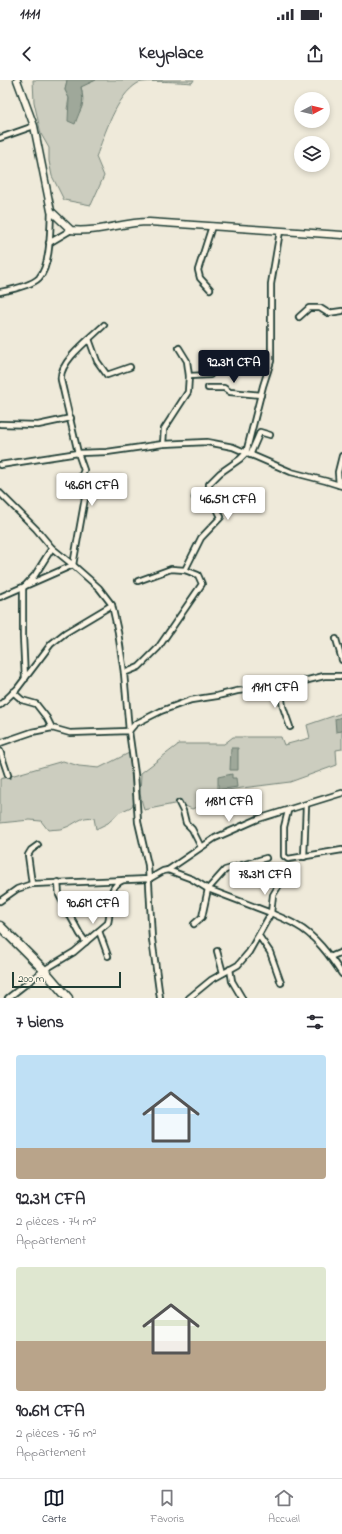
<!DOCTYPE html>
<html lang="fr">
<head>
<meta charset="utf-8">
<style>
  :root { --surface:#fff; --page:#f2f2f3; --text:#2b2b33; --muted:#7c7c81; --line:#e1e1e2; --accent:#111827 }
  body { margin:0; font-family:"Indie Flower",sans-serif; background:var(--page); color:var(--text); height:100vh; display:flex; flex-direction:column; font-size:15px; white-space:nowrap }
  * { box-sizing:border-box; margin:0 }
  p { font-size:13px; color:var(--muted) }
  .icon { flex:none; width:22px; height:22px; fill:none; stroke:currentColor; stroke-width:2; stroke-linecap:round; stroke-linejoin:round }
  .map { position:relative; height:918px; overflow:hidden }
  .drawer { display:flex; flex-direction:column; background:var(--surface); flex:1 }
  .drawer>* { flex:none }
  .needle { width:26px; rotate:83deg }
  .buttons { position:absolute; left:294px; top:12px; display:grid; gap:8px }
  .buttons a { display:grid; place-items:center; width:36px; height:36px; border-radius:50%; background:var(--surface); box-shadow:0 2px 6px #0003; font-size:20px }
  .scale { position:absolute; left:12px; bottom:10px; width:109px; box-sizing:border-box; padding-left:4px; border:2px solid #1f3d34; border-top:0; font-size:11px; line-height:14px; white-space:nowrap; color:#1f3d34; -webkit-text-stroke:3px #fcf5e5; paint-order:stroke }
  .price { position:absolute; translate:-50% -34px; padding:0 9px; border-radius:4px; background:#fff; color:#222; font-size:13px; line-height:26px; filter:drop-shadow(0 1px 2px #0008) }
  .price::after { content:''; position:absolute; left:50%; top:24px; width:12px; height:9px; margin-left:-6px; background:inherit; clip-path:polygon(0 0,100% 0,50% 100%) }
  .price.selected { background:var(--accent); color:#fff }
  ul { padding:0; list-style:none }
  li { display:grid; align-content:center; gap:8px; height:212px; padding:0 16px }
  li span { display:grid; place-items:center; height:124px; border-radius:4px; color:#555 }
  li>.icon { margin-inline-start:auto }
  span .icon { width:72px; height:72px; fill:#fffc; stroke-width:1 }
  li b { font-size:17px }
  h2 { display:flex; justify-content:space-between; align-items:center; height:48px; padding:0 16px; font-size:17px }
  .status { display:flex; justify-content:space-between; align-items:center; height:28px; padding:0 20px; background:var(--surface); direction:ltr }
  .status svg { height:11px; fill:currentColor }
  header { display:flex; justify-content:space-between; align-items:center; height:52px; padding:0 16px; background:var(--surface); font-size:18px; font-weight:800 }
  .tabs { display:flex; justify-content:space-around; align-items:center; height:56px; border-top:1px solid var(--line); background:var(--surface); font-size:11px; color:var(--muted) }
  .tabs a { display:grid; justify-items:center; gap:2px }
  .tabs .selected { color:var(--accent) }
  .map>svg:first-child { display:block }
  .green { fill:#cccdbf; stroke:#76857a }
  .water { fill:#9fa89a; stroke:#6c7d71 }
  .lines { fill:none; stroke-linecap:round; stroke-linejoin:round }
  .street-casing { stroke:#1f3d34; stroke-width:8 }
  .secondary-casing { stroke:#1f3d34; stroke-width:9 }
  .highway-casing { stroke:#1f3d34; stroke-width:11 }
  .street { stroke:#fcf5e5; stroke-width:4.5 }
  .secondary { stroke:#fcf5e5; stroke-width:6 }
  .highway { stroke:#fcf5e5; stroke-width:8 }
</style>
</head>
<body>
<div class="status"><b>11:11</b><svg viewBox="0 0 49 12"><path d="M0 12V9h3v3zM5 12V6h3v6zM10 12V3h3v9zM15 12V0h3v12zM26 1h20v11H26zM47 4h2v5h-2z"/></svg></div>
<header><svg class="icon" aria-label="back" viewBox="0 0 24 24"><path d="M15 5l-7 7 7 7"/></svg>Keyplace<svg class="icon" aria-label="share" viewBox="0 0 24 24"><path d="M12 15V3M7 8l5-5 5 5M5 13v7h14v-7"/></svg></header>
<div class="map">
<svg width="342" height="918" viewBox="0 0 342 918">
  <rect width="100%" height="100%" fill="#efeada"/>
  <filter id="ink" filterUnits="userSpaceOnUse"><feTurbulence type="fractalNoise" baseFrequency=".025" numOctaves="2"/><feDisplacementMap in="SourceGraphic" scale="8" xChannelSelector="R" yChannelSelector="G"/><feConvolveMatrix kernelMatrix="1 2 1 2 8 2 1 2 1" color-interpolation-filters="sRGB"/></filter>
  <g filter="url(#ink)">
    <g class="green">
      <path d="M33,0H67L65,10L69,18L67,29L78,34C85,25 83,17 81,6L96,0H194L192,3C182,2 146,0 138,3C116,16 105,54 96,77L104,96L91,125L64,120L52,96L49,81V68L41,54L34,22Z"/>
      <path d="M342,633V669L336,670L337,685L290,702L211,712L213,720L192,729L179,723L144,730L140,714L141,693L179,664H224L233,657H281L284,665L310,658L307,645Z"/>
      <path d="M129,673L134,723L131,727L120,732L108,743L96,749L94,738C81,735 75,745 64,748C59,750 53,749 48,750L41,741L30,740L0,743V699L63,681L79,686L99,688Z"/>
    </g>
    <g class="water">
      <path d="M67,0H96L81,7C85,27 81,26 75,44L68,41L69,18L65,10Z"/>
      <path d="M342,637V651L336,652L335,639Z"/>
      <path d="M231,668H238V690H230Z"/>
      <path d="M232,694V698H236L237,707L218,710V697Z"/>
    </g>
    <g class="lines">
      <defs>
        <g id="street">
          <path d="M0,58L34,46"/>
          <path d="M49,163L71,150"/>
          <path d="M210,209L200,198L198,190L212,146"/>
          <path d="M0,212C10,210 31,206 39,198C51,185 50,149 51,131"/>
          <path d="M299,237L309,228H320L328,233L342,231"/>
          <path d="M89,259L97,281L107,295L130,287"/>
          <path d="M189,296L210,295"/>
          <path d="M208,308H224L230,312L261,315"/>
          <path d="M0,344L38,345L71,338"/>
          <path d="M163,364L164,349L188,312L189,296L187,281L179,268"/>
          <path d="M250,375L260,352L270,355"/>
          <path d="M0,385L78,373L107,372L163,364L207,362L233,367L291,392L326,401L342,406"/>
          <path d="M339,405L338,392L342,376"/>
          <path d="M209,412V404L220,393L240,379L246,373L263,306L271,281V204L280,151"/>
          <path d="M0,413L36,449L52,468L73,485L99,508L112,525L118,552L124,593L129,651"/>
          <path d="M185,490L201,458L221,437L209,412L195,418"/>
          <path d="M0,517L73,485L85,418L78,404L84,390L78,373L61,300C58,282 92,257 104,245"/>
          <path d="M336,559L342,580"/>
          <path d="M124,593L139,587L158,568L202,504L198,495L185,490L171,489L138,501"/>
          <path d="M25,599L23,556V508L35,495L52,468"/>
          <path d="M280,605L283,627L290,647"/>
          <path d="M13,612L22,620L36,624L47,638L52,648"/>
          <path d="M0,625L17,609L51,564L65,553L112,525"/>
          <path d="M129,651L135,644L161,631L191,620L217,616L237,611L292,604L324,596H342"/>
          <path d="M0,663L32,652L52,648L70,653L129,651L135,694L138,742L148,785L152,859L160,918"/>
          <path d="M0,671L8,695"/>
          <path d="M179,723L183,731L186,743L192,749L201,767"/>
          <path d="M288,731L284,747V776L288,779L342,770"/>
          <path d="M304,777L306,725"/>
          <path d="M168,790L192,799L208,809L271,833L273,815L279,805"/>
          <path d="M58,802L59,815L80,854L86,862"/>
          <path d="M32,804L28,775L31,770L38,765"/>
          <path d="M0,821L17,809L32,804L149,799L163,791L168,790L215,758L258,739L342,713"/>
          <path d="M194,844L202,837L208,809L225,790L266,778"/>
          <path d="M99,851L108,876"/>
          <path d="M259,856L270,872L281,903"/>
          <path d="M217,871L223,893"/>
          <path d="M330,877L342,872"/>
          <path d="M230,889L232,901L242,918"/>
          <path d="M8,918L44,890L74,872L108,843C112,828 105,808 123,800"/>
          <path d="M189,918L211,900L238,885L249,872L271,833C279,837 288,840 296,845C315,855 330,876 342,894"/>
        </g>
        <path id="secondary" d="M17,0L34,46L51,131L71,150C97,153 122,142 149,142L342,155"/>
        <path id="highway" d="M0,846L44,890L68,918"/>
      </defs>
      <use href="#street" class="street-casing"/>
      <use href="#secondary" class="secondary-casing"/>
      <use href="#highway" class="highway-casing"/>
      <use href="#street" class="street"/>
      <use href="#secondary" class="secondary"/>
      <use href="#highway" class="highway"/>
    </g>
  </g>
</svg>
<div class="buttons">
<a><svg class="needle" viewBox="-14 -14 28 28"><path d="M0-13l5 13h-10z" fill="#e53935"/><path d="M0 13l5-13h-10z" fill="#7c7c81"/></svg></a>
<a><svg class="icon" aria-label="layers" viewBox="0 0 24 24"><path d="M12 4l9 5-9 5-9-5zM3 14l9 5 9-5"/></svg></a>
</div>
<div class="scale">200 m</div>
<b class="price selected" style="left:234px;top:304px">92.3M CFA</b>
<b class="price" style="left:92px;top:427px">48.6M CFA</b>
<b class="price" style="left:228px;top:441px">46.5M CFA</b>
<b class="price" style="left:275px;top:629px">191M CFA</b>
<b class="price" style="left:229px;top:743px">118M CFA</b>
<b class="price" style="left:265px;top:816px">78.3M CFA</b>
<b class="price" style="left:93px;top:845px">90.6M CFA</b>
</div>
<section class="drawer">
<h2>7 biens<svg class="icon" aria-label="filters" viewBox="0 0 24 24"><path d="M4 7h16M4 17h16"/><circle cx="9" cy="7" r="2"/><circle cx="15" cy="17" r="2"/></svg></h2>
<ul>
<li><span style="background:linear-gradient(#bfe0f5 75%,#b9a48a 0)"><svg class="icon" aria-label="home" viewBox="0 0 24 24"><path d="M3 11l9-7 9 7M6 9v11h12V9"/></svg></span><div><b>92.3M CFA</b><p>2 pièces · 74 m²</p><p>Appartement</p></div></li>
<li><span style="background:linear-gradient(#dfe7d0 60%,#b9a48a 0)"><svg class="icon" aria-label="home" viewBox="0 0 24 24"><path d="M3 11l9-7 9 7M6 9v11h12V9"/></svg></span><div><b>90.6M CFA</b><p>2 pièces · 76 m²</p><p>Appartement</p></div></li>
</ul>
</section>
<nav class="tabs">
<a class="selected"><svg class="icon" aria-label="map" viewBox="0 0 24 24"><path d="M3 6l6-2 6 2 6-2v14l-6 2-6-2-6 2zM9 4v14M15 6v14"/></svg>Carte</a>
<a><svg class="icon" aria-label="saved" viewBox="0 0 24 24"><path d="M7 4h10v16l-5-4-5 4z"/></svg>Favoris</a>
<a><svg class="icon" aria-label="home" viewBox="0 0 24 24"><path d="M3 11l9-7 9 7M6 9v11h12V9"/></svg>Accueil</a>
</nav>
</body>
</html>
